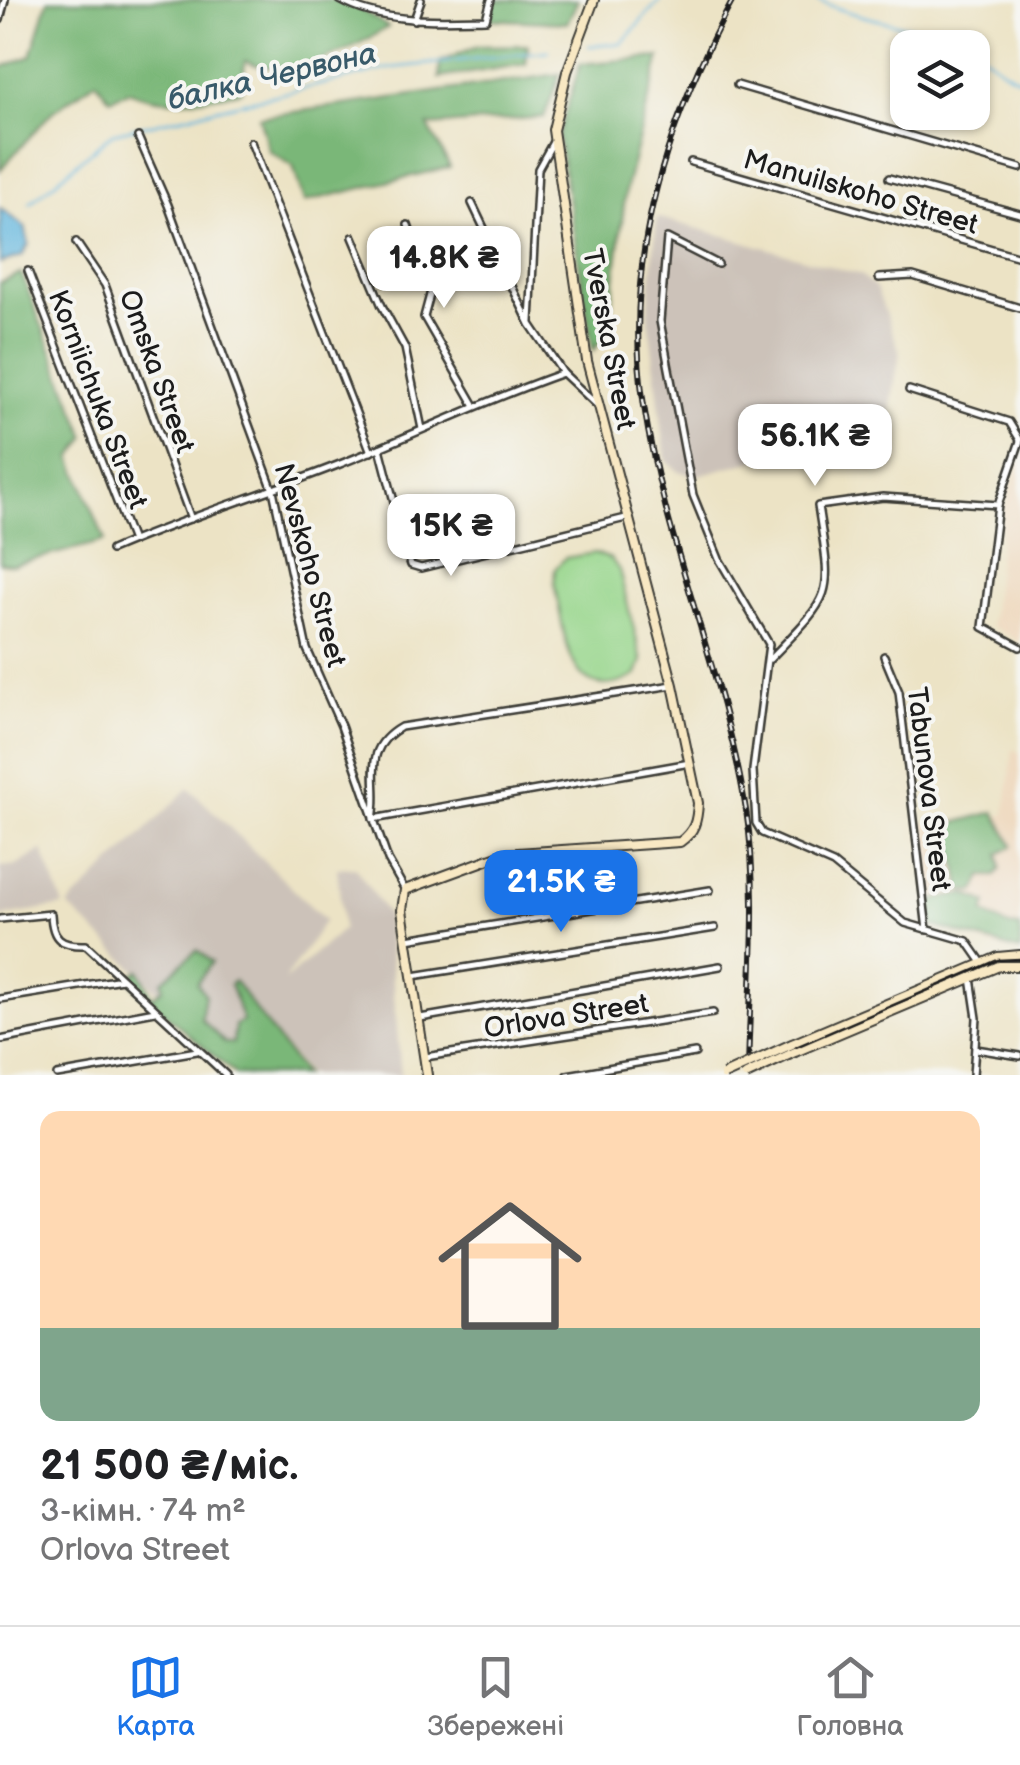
<!DOCTYPE html>
<html lang="uk">
<head>
<meta charset="utf-8">
<style>
  :root { --surface:#fff; --page:#f6f6f6; --text:#202124; --muted:#757577; --line:#e0e0e0; --accent:#1a73e8 }
  body { margin:0; font-family:"Balsamiq Sans",sans-serif; background:var(--page); color:var(--text); height:100vh; display:flex; flex-direction:column; font-size:38px; white-space:nowrap }
  * { box-sizing:border-box; margin:0 }
  p { font-size:32px; color:var(--muted) }
  .icon { flex:none; width:55px; height:55px; fill:none; stroke:currentColor; stroke-width:2; stroke-linecap:round; stroke-linejoin:round }
  .map { position:relative; height:1075px; overflow:hidden }
  .drawer { display:flex; flex-direction:column; background:var(--surface); flex:1 }
  .drawer>* { flex:none }
  .buttons { position:absolute; left:890px; top:30px; display:grid; gap:20px }
  .buttons a { display:grid; place-items:center; width:100px; height:100px; border-radius:20px; background:var(--surface); box-shadow:0 2px 8px #0004; font-size:50px }
  .price { position:absolute; translate:-50% -85px; padding:0 22px; border-radius:20px; background:#fff; color:#222; font-size:32px; line-height:65px; filter:drop-shadow(0 2px 5px #0008) }
  .price::after { content:''; position:absolute; left:50%; top:60px; width:30px; height:22px; margin-left:-15px; background:inherit; clip-path:polygon(0 0,100% 0,50% 100%) }
  .price.current { background:var(--accent); color:#fff }
  ul { padding:0; list-style:none }
  li { display:grid; align-content:center; gap:20px; height:530px; padding:0 40px }
  li+li { border-top:2px solid var(--line) }
  li span { display:grid; place-items:center; height:310px; border-radius:20px; color:#555 }
  li>.icon { margin-inline-start:auto }
  span .icon { width:180px; height:180px; fill:#fffc; stroke-width:1 }
  li b { font-size:42px }
  .menu { display:flex; justify-content:space-around; align-items:center; height:140px; border-top:2px solid var(--line); background:var(--surface); font-size:28px; color:var(--muted) }
  .menu a { display:grid; justify-items:center; gap:5px }
  .menu .current { color:var(--accent) }
  .map>svg:first-child { display:block }
  .built { fill:#eed7bb }
  .industrial { fill:#ccc2b9 }
  .green { fill:#98d68c; stroke:#5a7954; stroke-width:2.5 }
  .forest { fill:#7ab778; stroke:#4b6a4a; stroke-width:2.5 }
  .water { fill:#62b6de; stroke:#3f697d; stroke-width:2.5 }
  .lines { fill:none; stroke-linecap:round; stroke-linejoin:round }
  .stream { stroke:#62b6de; stroke-width:2.5 }
  .minor-casing { stroke:#3b3a35; stroke-width:10 }
  .secondary-casing { stroke:#3b3a35; stroke-width:12 }
  .minor { stroke:#fff; stroke-width:5 }
  .secondary { stroke:#f8e8c3; stroke-width:8 }
  .tram { stroke:#1c1c1c; stroke-width:2.5 }
  .rail-casing { stroke:#1c1c1c; stroke-width:6 }
  .rail { stroke:#f6f6f2; stroke-width:2.5; stroke-dasharray:8; stroke-linecap:butt }
  .secondary-bridge-casing { stroke:#3b3a35; stroke-width:12; stroke-linecap:butt }
  .secondary-bridge { stroke:#f8e8c3; stroke-width:8 }
  .labels { text-anchor:middle; stroke-width:8; stroke-linejoin:round; paint-order:stroke }
  .street-label { font-size:28px; fill:#1c1c1c; stroke:#f6f6f2 }
  .water-label { font-size:30px; font-style:italic; fill:#385a6a; stroke:#f6f6f2 }
</style>
</head>
<body>
<div class="map">
<svg width="1020" height="1075" viewBox="0 0 1020 1075">
  <rect width="100%" height="100%" fill="#f6f6f2"/>
  <filter id="ink" filterUnits="userSpaceOnUse"><feTurbulence type="fractalNoise" baseFrequency=".01" numOctaves="2"/><feDisplacementMap in="SourceGraphic" scale="20" xChannelSelector="R" yChannelSelector="G"/><feConvolveMatrix kernelMatrix="1 2 1 2 8 2 1 2 1" color-interpolation-filters="sRGB"/></filter>
  <filter id="wash" filterUnits="userSpaceOnUse"><feTurbulence type="fractalNoise" baseFrequency=".0048" numOctaves="4" result="noise"/><feDisplacementMap in="SourceGraphic" scale="40" xChannelSelector="R" yChannelSelector="G"/><feGaussianBlur stdDeviation="2.25" result="paint"/><feColorMatrix in="noise" values="0 0 0 0 0 0 0 0 0 0 0 0 0 0 0 0 0 1.4 0 .05"/><feComposite in="paint" operator="in"/></filter>
  <g filter="url(#wash)">
    <rect width="100%" height="100%" fill="#ece3c5"/>
    <g class="built">
      <path d="M1020,460V642L991,626L1003,510Z"/>
      <path d="M1013,749L1020,753V951L994,947L931,922L921,823L1005,815Z"/>
    </g>
    <g class="industrial">
      <path d="M657,217L861,275L876,288L900,352L888,424L695,476L678,471L666,460L648,313Z"/>
      <path d="M189,788L325,920L284,981L343,929L337,868L355,867L387,914L401,1075H307L260,1015L229,1059L68,906Z"/>
      <path d="M42,850L64,906L0,917V867L18,865Z"/>
    </g>
    <path class="green" d="M595,553L611,559L619,570L642,661L637,675C566,714 566,632 554,584L555,569L565,558Z"/>
    <g class="forest">
      <path d="M48,0H346L388,27C345,53 295,81 245,61L242,91C205,99 164,107 129,91L110,99L96,81L52,112L0,170V68L31,56Z"/>
      <path d="M492,0H578L567,23L486,19Z"/>
      <path d="M528,45L526,64L439,78L440,62L477,46Z"/>
      <path d="M660,57L626,188L609,330L593,351L558,137L580,64Z"/>
      <path d="M560,74L544,117L428,126L450,167L304,202L293,166L269,151L259,117Z"/>
      <path d="M21,273L86,437L72,458L105,541L13,565L0,563V283Z"/>
      <path d="M995,812L1013,846L999,854L1001,868L996,876H982L975,892L961,890L953,845L942,826Z"/>
      <path d="M966,894L987,903L984,913L1007,926L1020,927V951L931,925L932,900Z"/>
      <path d="M197,950L212,962L197,983L205,994L201,1019L225,1043H233L235,1025L243,1021L230,984L234,981L304,1075H236L136,989L129,977L139,970L153,997L163,988L162,981Z"/>
    </g>
    <path class="water" d="M0,208L25,227L29,244L22,256L0,263Z"/>
    <g class="lines">
      <g class="stream">
        <path d="M817,0C860,20 908,24 953,38C980,46 995,69 1020,79"/>
        <path d="M589,46L621,44L660,0"/>
        <path d="M30,203L113,133L392,68L549,51"/>
      </g>
    </g>
  </g>
  <g filter="url(#ink)">
    <g class="lines">
      <defs>
        <g id="minor">
          <path d="M340,0C383,24 438,20 486,19L491,0"/>
          <path d="M0,20L5,0"/>
          <path d="M414,20L421,0"/>
          <path d="M737,85L1020,168"/>
          <path d="M138,137L168,205L273,490L307,649L341,726L388,860L405,890"/>
          <path d="M251,142L371,452"/>
          <path d="M691,162L1020,257"/>
          <path d="M889,178L1020,214"/>
          <path d="M472,203L530,324L563,373"/>
          <path d="M408,225L431,291L424,317L474,404"/>
          <path d="M353,237L382,306L405,348L422,429"/>
          <path d="M76,242L105,285L191,519"/>
          <path d="M718,264L667,238L660,321L693,495L719,559L769,644L753,770L756,823L762,833L833,864L905,923L967,941L983,964"/>
          <path d="M28,271L132,541"/>
          <path d="M879,278L913,276L1020,308"/>
          <path d="M530,322L538,169L553,142"/>
          <path d="M909,390L1009,422L1020,440"/>
          <path d="M1020,441L998,505L983,627L1020,647"/>
          <path d="M380,448L408,555L411,565L421,568L626,518"/>
          <path d="M111,550C184,518 261,495 335,466C412,436 485,400 563,373L597,405"/>
          <path d="M884,656L899,692L927,930"/>
          <path d="M770,659C836,591 832,598 818,506L883,497L998,505"/>
          <path d="M673,685L401,727C359,751 381,781 373,819L690,763"/>
          <path d="M0,919L51,914C52,940 61,946 86,945L226,1075"/>
          <path d="M407,939L710,890"/>
          <path d="M413,976L715,928"/>
          <path d="M971,978L977,1018L973,1075"/>
          <path d="M0,999L122,979"/>
          <path d="M420,1018L720,966"/>
          <path d="M0,1040L155,1011"/>
          <path d="M976,1049L1020,1056"/>
          <path d="M425,1057L713,1013"/>
          <path d="M57,1075L197,1051"/>
          <path d="M567,1075L695,1053"/>
        </g>
        <g id="secondary">
          <path d="M792,1044L998,957L1020,955"/>
          <path d="M795,1052L999,966H1020"/>
          <path d="M427,1075L402,910L405,890L503,854L680,842C695,831 697,821 698,803L673,685L587,361L553,130L567,72L594,0"/>
        </g>
      </defs>
      <use href="#minor" class="minor-casing"/>
      <use href="#secondary" class="secondary-casing"/>
      <use href="#minor" class="minor"/>
      <use href="#secondary" class="secondary"/>
      <path class="tram" d="M731,1075L998,960L1020,959"/>
      <defs>
        <path id="rail" d="M733,0C665,124 622,264 644,406C665,544 724,673 746,810C760,896 749,988 748,1075"/>
      </defs>
      <use href="#rail" class="rail-casing"/>
      <use href="#rail" class="rail"/>
      <defs>
        <g id="secondary-bridge">
          <path d="M724,1075L792,1044"/>
          <path d="M746,1075L795,1052"/>
        </g>
      </defs>
      <use href="#secondary-bridge" class="secondary-bridge-casing"/>
      <use href="#secondary-bridge" class="secondary-bridge"/>
    </g>
  </g>
  <g class="labels">
    <g class="street-label">
      <text transform="translate(861 191) rotate(16)" y="10">Manuilskoho Street</text>
      <text transform="translate(610 339) rotate(79)" y="10">Tverska Street</text>
      <text transform="translate(158 371) rotate(70)" y="10">Omska Street</text>
      <text transform="translate(99 399) rotate(69)" y="10">Korniichuka Street</text>
      <text transform="translate(311 565) rotate(75)" y="10">Nevskoho Street</text>
      <text transform="translate(930 789) rotate(83)" y="10">Tabunova Street</text>
      <text transform="translate(566 1015) rotate(-9)" y="10">Orlova Street</text>
    </g>
    <g class="water-label">
      <text transform="translate(272 76) rotate(-13)" y="10">балка Червона</text>
    </g>
  </g>
</svg>
<div class="buttons">
<a><svg class="icon" aria-label="layers" viewBox="0 0 24 24"><path d="M12 4l9 5-9 5-9-5zM3 14l9 5 9-5"/></svg></a>
</div>
<b class="price" style="left:444px;top:311px">14.8K ₴</b>
<b class="price" style="left:815px;top:489px">56.1K ₴</b>
<b class="price" style="left:451px;top:579px">15K ₴</b>
<b class="price current" style="left:561px;top:935px">21.5K ₴</b>
</div>
<section class="drawer">
<ul>
<li><span style="background:linear-gradient(#ffd9b3 70%,#7fa58c 0)"><svg class="icon" aria-label="home" viewBox="0 0 24 24"><path d="M3 11l9-7 9 7M6 9v11h12V9"/></svg></span><div><b>21 500 ₴/міс.</b><p>3-кімн. · 74 m²</p><p>Orlova Street</p></div></li>
</ul>
</section>
<nav class="menu">
<a class="current"><svg class="icon" aria-label="map" viewBox="0 0 24 24"><path d="M3 6l6-2 6 2 6-2v14l-6 2-6-2-6 2zM9 4v14M15 6v14"/></svg>Карта</a>
<a><svg class="icon" aria-label="saved" viewBox="0 0 24 24"><path d="M7 4h10v16l-5-4-5 4z"/></svg>Збережені</a>
<a><svg class="icon" aria-label="home" viewBox="0 0 24 24"><path d="M3 11l9-7 9 7M6 9v11h12V9"/></svg>Головна</a>
</nav>
</body>
</html>
